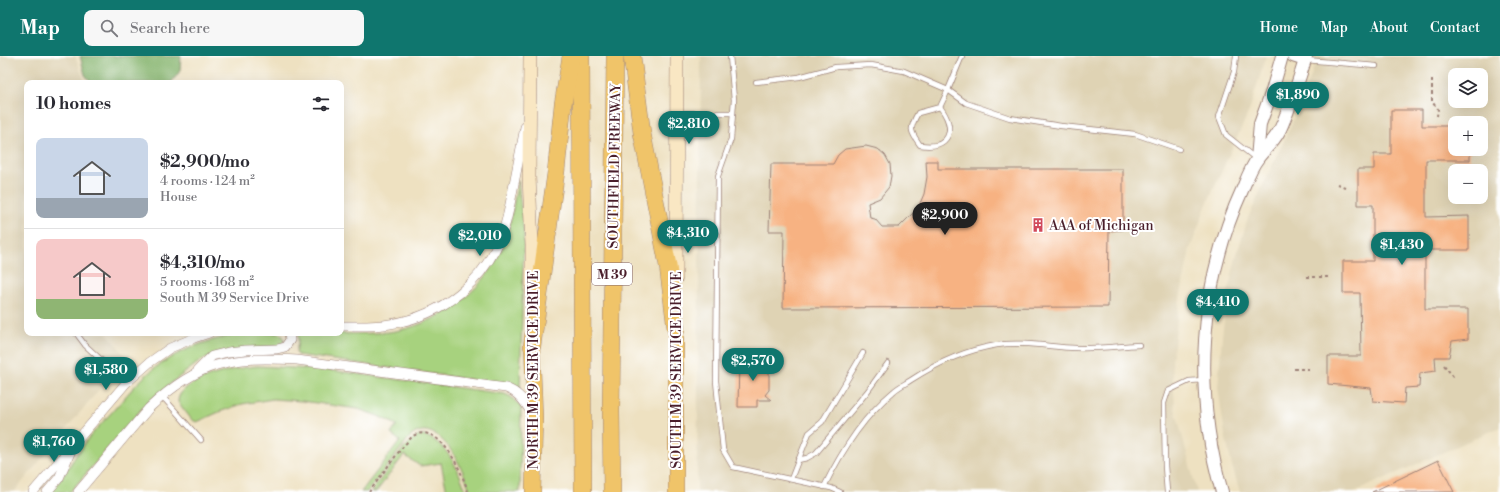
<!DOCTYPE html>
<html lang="en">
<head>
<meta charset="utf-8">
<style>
  :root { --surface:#fff; --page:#f7f7f7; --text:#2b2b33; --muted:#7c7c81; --line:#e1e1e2; --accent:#0f766e }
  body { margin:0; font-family:"Libre Bodoni",serif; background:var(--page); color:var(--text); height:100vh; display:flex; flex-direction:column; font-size:15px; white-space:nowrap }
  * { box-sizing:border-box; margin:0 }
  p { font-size:13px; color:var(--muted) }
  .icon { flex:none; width:22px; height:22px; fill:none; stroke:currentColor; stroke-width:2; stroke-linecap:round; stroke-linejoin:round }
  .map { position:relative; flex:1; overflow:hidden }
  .side { position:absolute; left:24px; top:24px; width:320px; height:256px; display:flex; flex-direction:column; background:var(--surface); border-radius:8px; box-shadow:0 4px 16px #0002 }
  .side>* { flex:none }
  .fabs { position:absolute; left:1448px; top:12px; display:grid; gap:8px }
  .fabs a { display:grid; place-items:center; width:40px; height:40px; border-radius:8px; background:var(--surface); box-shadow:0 4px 16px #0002; font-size:20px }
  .price { position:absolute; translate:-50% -34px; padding:0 9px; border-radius:14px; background:var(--accent); color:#fff; font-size:13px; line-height:26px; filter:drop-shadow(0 1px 2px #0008) }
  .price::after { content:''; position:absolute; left:50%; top:24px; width:12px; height:9px; margin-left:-6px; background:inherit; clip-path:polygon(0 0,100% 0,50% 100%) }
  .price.selected { background:#222; color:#fff }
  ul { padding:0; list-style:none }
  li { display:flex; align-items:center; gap:12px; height:100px; padding:0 12px }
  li+li { border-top:1px solid var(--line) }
  li span { display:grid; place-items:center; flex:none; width:112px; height:80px; border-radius:8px; color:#555 }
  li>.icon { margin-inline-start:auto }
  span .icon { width:48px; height:48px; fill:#fffc; stroke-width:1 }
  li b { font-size:17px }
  h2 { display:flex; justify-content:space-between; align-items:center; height:48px; padding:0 12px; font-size:17px }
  header { display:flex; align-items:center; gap:24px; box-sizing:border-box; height:56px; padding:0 20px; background:var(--accent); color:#fff }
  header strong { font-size:19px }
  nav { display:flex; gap:22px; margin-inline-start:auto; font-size:14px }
  .search { width:280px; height:36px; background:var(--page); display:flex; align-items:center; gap:10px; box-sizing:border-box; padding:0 14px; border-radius:8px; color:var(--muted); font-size:15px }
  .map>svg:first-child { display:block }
  .built { fill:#dfd3b4; fill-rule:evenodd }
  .green { fill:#a7d27e; stroke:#787854 }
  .forest { fill:#85b46d; stroke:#686a4c }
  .building { fill:#f7b282 }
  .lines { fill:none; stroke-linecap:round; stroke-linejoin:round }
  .service-casing { stroke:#9c8076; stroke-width:6 }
  .minor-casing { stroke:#9c8076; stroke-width:10 }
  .tertiary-casing { stroke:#9c8076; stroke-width:14 }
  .secondary-casing { stroke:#9c8076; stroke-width:14 }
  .primary-casing { stroke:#9c8076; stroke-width:16 }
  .motorway-casing { stroke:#9c8076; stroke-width:18 }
  .path { stroke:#9c8076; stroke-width:2; stroke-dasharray:3 3; stroke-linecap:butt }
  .service { stroke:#fff; stroke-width:4.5 }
  .minor { stroke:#fff; stroke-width:9 }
  .tertiary { stroke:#fff; stroke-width:12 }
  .secondary { stroke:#f9e7c3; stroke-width:13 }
  .primary { stroke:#f0c469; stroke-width:15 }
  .motorway { stroke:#f0c469; stroke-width:17 }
  .labels { text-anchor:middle; stroke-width:4; stroke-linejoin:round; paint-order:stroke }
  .shield { fill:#fff; stroke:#80626b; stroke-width:1 }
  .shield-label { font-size:13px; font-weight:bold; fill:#4a1f2b }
  .street-label { font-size:14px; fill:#4a1f2b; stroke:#fff }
  .poi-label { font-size:14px; fill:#4a1f2b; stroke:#fff; text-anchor:start }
</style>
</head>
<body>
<header>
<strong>Map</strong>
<div class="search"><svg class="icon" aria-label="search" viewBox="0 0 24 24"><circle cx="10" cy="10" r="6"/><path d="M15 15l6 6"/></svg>Search here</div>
<nav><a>Home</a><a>Map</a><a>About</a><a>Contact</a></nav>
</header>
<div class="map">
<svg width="1500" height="436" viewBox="0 0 1500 436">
  <rect width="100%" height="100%" fill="#fff"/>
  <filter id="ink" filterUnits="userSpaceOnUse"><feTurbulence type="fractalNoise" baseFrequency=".025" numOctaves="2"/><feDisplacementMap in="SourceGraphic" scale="8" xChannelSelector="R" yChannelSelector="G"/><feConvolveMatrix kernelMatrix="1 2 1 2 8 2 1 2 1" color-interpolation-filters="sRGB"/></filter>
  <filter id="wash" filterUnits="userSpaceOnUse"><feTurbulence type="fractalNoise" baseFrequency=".012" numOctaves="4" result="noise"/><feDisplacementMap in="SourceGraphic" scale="16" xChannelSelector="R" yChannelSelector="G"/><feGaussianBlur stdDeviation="0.9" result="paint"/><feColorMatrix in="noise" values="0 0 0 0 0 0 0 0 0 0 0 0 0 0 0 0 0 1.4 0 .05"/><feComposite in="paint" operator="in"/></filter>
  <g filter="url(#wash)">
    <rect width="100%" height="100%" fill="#eee1c1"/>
    <g class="built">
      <path d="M0,0H75L86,27H27V277H107L126,301L14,436H0Z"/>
      <path d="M701,0H1266L1249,55L1206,150L1190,193L1179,248L1172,306L1175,352L1197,436H697Z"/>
      <path d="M1317,0H1500V371L1354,436H1240L1232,410L1225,379L1218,331L1222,280L1227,241L1236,201L1248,162L1295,60L1311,20ZM1455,19H1481V45H1455ZM1455,67H1481V93H1455ZM1455,115H1481V141H1455Z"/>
    </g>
    <g class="green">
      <path d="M518,125L524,178L520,335L497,327L298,299L296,296L298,287V278L301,277C330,277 360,279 389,276C436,270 483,237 502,193C511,172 513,147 518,125Z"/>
      <path d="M254,277H277L282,279L284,284L282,289L203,303L175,324L146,348L70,436H51C63,422 71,406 82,391C91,378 102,367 112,356C122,345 132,332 143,322C173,294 214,280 254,277Z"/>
      <path d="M258,310L328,314L505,338L511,341L521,351L520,436H470C465,414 436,353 408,383L367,436H361L400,385L391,378L397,369L378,360L358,353L302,345L273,343L242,348L219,356L197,366L192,364L178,346C177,323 240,311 258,310Z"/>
      <path d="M419,379C445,381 459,414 466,436H447L441,407L420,410L404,399L376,436H371C384,420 402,389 419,379Z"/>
    </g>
    <path class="forest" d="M80,0H181L180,15L171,27H92L85,19Z"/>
    <g id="blocks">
      <g class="building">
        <path d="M1391,54H1422V70H1455V93H1470V104H1426V161L1469,160V194H1425V253H1468V283L1452,285L1449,301H1435L1436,315L1420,317L1419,331L1405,332L1404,347L1373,345L1371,332L1328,328V300H1361L1360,237H1343V205H1373V149H1358V113H1374V98H1391Z"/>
        <path d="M866,90L878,93L885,99L890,108L891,120L889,131L880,142L868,147L870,162L875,163L882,171H899L918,152L924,138L927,121L926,105H938V113H1123V174L1109,175L1108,251L783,252L784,175H769L771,108H833L838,99L845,93Z"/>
        <path d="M739,304H769V334L765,339L771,344H757V351H738Z"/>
        <path d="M1438,404L1454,436H1372Z"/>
      </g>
    </g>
  </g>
  <g filter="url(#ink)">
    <use href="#blocks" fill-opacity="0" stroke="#9c8076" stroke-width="1"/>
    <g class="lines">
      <defs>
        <g id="service">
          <path d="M730,0L734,44L731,83L718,120L716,325L723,394L733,411L831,432L840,436"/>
          <path d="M1236,0L1234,16L1219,61L1226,79L1255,102"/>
          <path d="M1306,4L1376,10"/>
          <path d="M756,26L799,21L836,11L871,9L904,15L948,34L962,0"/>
          <path d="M940,51C957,73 950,94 920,89C910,75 909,73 918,57L940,51L948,34L966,47L1010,62L1061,70L1135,78L1179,93"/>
          <path d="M677,57H733"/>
          <path d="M76,277L85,289L126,327"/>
          <path d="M162,340L201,384"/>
          <path d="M798,404L807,402L816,397L867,336L888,307"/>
          <path d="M791,423L809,377L822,366L863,297"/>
          <path d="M824,431C841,396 863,361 893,336C898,331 905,328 911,324C937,307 966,294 997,289C1023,285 1050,291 1076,292C1097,293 1118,290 1139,289"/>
          <path d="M1167,436L1165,410L1164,347L1168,335L1189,325L1204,324"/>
        </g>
        <g id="minor">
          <path d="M341,270C357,270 374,271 390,268C442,260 486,225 503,175C508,162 510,147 513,133C517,113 521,92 525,71"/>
          <path d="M198,314L212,300L228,296L245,294L277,293L285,291L290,284L289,277"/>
          <path d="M33,436L126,327L150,306L170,292L194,282L209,277"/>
          <path d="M47,436L59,422L70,397"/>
          <path d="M78,436L149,352C199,305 231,300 297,304L506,332C520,337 525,347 533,359"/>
        </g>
        <g id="tertiary">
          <path d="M1293,0L1305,4"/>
          <path d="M1257,103L1260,68L1272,35L1282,0"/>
          <path d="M1222,436C1193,336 1199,228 1243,132C1247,122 1251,111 1258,102C1264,94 1273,86 1278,77C1282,71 1284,63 1287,57C1294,38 1301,19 1306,0"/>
        </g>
        <g id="secondary">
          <path d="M530,0L529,120L532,190V248"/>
          <path d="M676,222L677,0"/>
        </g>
        <g id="primary">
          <path d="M676,274V436"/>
          <path d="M532,290L535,361L533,436"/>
        </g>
        <g id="motorway">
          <path d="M581,0L583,436"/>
          <path d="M632,0L642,77L668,210L676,274"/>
          <path d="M532,290L556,116L563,48L571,0"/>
          <path d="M612,436L611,355L615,0"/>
        </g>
      </defs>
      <use href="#service" class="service-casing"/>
      <use href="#minor" class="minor-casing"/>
      <use href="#tertiary" class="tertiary-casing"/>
      <use href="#secondary" class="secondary-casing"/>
      <use href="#primary" class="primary-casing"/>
      <use href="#motorway" class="motorway-casing"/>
      <g class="path">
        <path d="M1432,24V46L1438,53L1437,60"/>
        <path d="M1337,128L1345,131"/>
        <path d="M1307,221H1328"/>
        <path d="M1444,309L1455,323"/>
        <path d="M1294,313H1311"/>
        <path d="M369,436C377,426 407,382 415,379C441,367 463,418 468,436"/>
      </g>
      <use href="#service" class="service"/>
      <use href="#minor" class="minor"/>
      <use href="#tertiary" class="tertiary"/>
      <use href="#secondary" class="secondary"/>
      <use href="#primary" class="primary"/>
      <use href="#motorway" class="motorway"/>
    </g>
  </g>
  <defs>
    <symbol id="building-bare" viewBox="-9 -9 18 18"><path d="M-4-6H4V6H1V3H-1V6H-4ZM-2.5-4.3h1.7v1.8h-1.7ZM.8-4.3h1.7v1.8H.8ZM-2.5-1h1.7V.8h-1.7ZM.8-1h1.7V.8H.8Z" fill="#d1495b" stroke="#fff" stroke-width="2.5" paint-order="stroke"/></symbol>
  </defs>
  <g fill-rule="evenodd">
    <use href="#building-bare" x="1028" y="159" width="20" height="20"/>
  </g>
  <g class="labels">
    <rect class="shield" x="592" y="207" width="40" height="22" rx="3"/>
    <g class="shield-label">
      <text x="612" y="223">M 39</text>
    </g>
    <g class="street-label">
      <text transform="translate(614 110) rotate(-89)" y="5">SOUTHFIELD FREEWAY</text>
      <text transform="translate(533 314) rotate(-90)" y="5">NORTH M 39 SERVICE DRIVE</text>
      <text transform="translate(676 314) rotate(-90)" y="5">SOUTH M 39 SERVICE DRIVE</text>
    </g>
    <g class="poi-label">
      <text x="1049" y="174">AAA of Michigan</text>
    </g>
  </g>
</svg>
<div class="fabs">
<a><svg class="icon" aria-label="layers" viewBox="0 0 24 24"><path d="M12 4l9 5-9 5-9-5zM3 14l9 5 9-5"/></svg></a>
<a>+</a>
<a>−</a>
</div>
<b class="price" style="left:1298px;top:60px">$1,890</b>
<b class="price" style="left:689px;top:89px">$2,810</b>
<b class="price selected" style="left:945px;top:180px">$2,900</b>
<b class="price" style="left:688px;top:198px">$4,310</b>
<b class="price" style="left:480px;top:201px">$2,010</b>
<b class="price" style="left:1402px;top:210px">$1,430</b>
<b class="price" style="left:1218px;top:267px">$4,410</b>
<b class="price" style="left:753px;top:326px">$2,570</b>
<b class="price" style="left:106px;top:335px">$1,580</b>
<b class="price" style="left:54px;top:407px">$1,760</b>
<section class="side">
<h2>10 homes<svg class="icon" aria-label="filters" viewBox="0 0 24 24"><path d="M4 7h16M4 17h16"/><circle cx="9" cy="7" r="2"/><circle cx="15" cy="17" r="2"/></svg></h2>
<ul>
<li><span style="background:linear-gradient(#c9d6e8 75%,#9aa5b1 0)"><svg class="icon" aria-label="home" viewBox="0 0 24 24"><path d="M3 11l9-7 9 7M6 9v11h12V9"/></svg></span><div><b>$2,900/mo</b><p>4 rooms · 124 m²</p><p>House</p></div></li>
<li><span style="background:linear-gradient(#f6c9c9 75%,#8fb573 0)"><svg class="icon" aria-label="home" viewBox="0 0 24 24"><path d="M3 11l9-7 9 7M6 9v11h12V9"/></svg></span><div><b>$4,310/mo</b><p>5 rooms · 168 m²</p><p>South M 39 Service Drive</p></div></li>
</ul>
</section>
</div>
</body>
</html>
